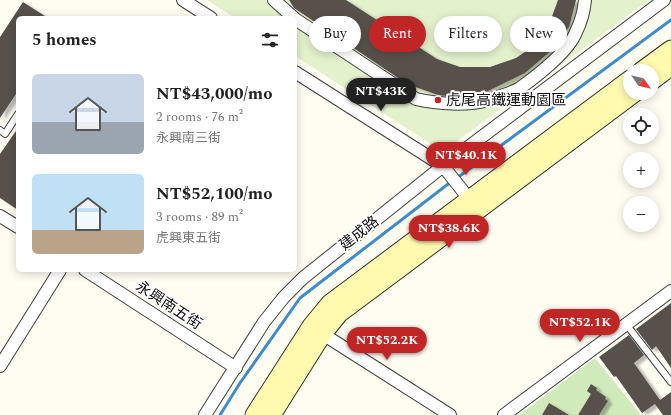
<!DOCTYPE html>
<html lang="en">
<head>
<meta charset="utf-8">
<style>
  :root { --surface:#fff; --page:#f2f2f2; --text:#222; --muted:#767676; --accent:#c12626 }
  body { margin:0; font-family:Spectral,"Noto Sans TC",serif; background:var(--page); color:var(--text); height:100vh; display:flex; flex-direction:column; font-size:15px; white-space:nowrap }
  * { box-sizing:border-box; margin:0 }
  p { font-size:13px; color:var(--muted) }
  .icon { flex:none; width:22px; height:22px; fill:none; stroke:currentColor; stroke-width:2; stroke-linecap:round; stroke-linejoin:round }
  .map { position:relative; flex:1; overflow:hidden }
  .side { position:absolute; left:16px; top:16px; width:281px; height:256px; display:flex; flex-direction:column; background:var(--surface); border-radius:6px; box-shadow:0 2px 10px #0003 }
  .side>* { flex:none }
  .top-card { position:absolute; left:309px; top:16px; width:302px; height:36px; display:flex; gap:8px }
  .needle { width:26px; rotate:124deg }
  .controls { position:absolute; left:623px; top:64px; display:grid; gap:8px }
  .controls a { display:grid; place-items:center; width:36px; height:36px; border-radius:50%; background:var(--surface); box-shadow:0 2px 10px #0003; font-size:20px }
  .price { position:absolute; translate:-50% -34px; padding:0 9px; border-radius:14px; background:var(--accent); color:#fff; font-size:13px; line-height:26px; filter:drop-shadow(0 1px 2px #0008) }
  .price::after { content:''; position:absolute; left:50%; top:24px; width:12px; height:9px; margin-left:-6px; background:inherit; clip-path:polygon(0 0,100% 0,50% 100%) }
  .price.on { background:#222; color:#fff }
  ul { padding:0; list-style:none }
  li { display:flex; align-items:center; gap:12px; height:100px; padding:0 16px }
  li span { display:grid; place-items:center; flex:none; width:112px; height:80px; border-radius:6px; color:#555 }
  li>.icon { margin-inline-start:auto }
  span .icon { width:48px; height:48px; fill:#fffc; stroke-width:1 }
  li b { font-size:17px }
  h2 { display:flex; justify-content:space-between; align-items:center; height:48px; padding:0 16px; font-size:17px }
  .pill { padding:0 14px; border-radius:18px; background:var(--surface); box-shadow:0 2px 10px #0003; font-size:14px; line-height:36px }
  .pill.on { background:var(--accent); color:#fff }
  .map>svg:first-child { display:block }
  .green { fill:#d1eabb }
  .pitch { fill:#e3f1cd }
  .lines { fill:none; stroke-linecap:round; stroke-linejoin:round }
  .stream { stroke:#3d8cce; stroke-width:3 }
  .building { fill:#58514c; filter:url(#shadow) }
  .lane-casing { stroke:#424242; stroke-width:8 }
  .street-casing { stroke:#424242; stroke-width:14 }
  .secondary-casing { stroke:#313131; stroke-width:19 }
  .lane { stroke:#fff; stroke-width:6 }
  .street { stroke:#fff; stroke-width:12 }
  .secondary { stroke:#fffaad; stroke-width:17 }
  .poi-dot { fill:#c12626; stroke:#fff; stroke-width:1.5 }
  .labels { text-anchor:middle; stroke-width:4; stroke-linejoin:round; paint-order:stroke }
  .poi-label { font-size:15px; fill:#0f0f0f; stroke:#fff; text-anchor:start }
  .street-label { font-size:15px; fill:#0f0f0f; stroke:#fff }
</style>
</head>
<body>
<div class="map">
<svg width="671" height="415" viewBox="0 0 671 415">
  <defs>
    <filter id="shadow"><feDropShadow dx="4.5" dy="2.5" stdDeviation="1" flood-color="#0004"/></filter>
  </defs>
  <rect width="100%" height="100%" fill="#fffdf2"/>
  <path class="green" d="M595,358L641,415H519Z"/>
  <path class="pitch" d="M207,0H649L449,147C443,149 437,147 431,144L295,56V18H235Z"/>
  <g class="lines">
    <g class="stream">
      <path d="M457,178L671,20"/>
      <path d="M220,415L240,383L300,298L452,181"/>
    </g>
  </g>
  <g class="building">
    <path d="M289,0H346L437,59L460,67H490L516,58L532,47L547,30L558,0H576L569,27L552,50L525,73L482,94L447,96L438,95L407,84L294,8Z"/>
    <path d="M23,2L48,18H18V91L0,118V37Z"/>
    <path d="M18,128V210L0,198V154Z"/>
    <path d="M671,303V368L656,346L652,350L636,329Z"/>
    <path d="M629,335L644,355L634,363L660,400L671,392V415H663L655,404L642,413L616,376L614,377L599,357Z"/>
    <path d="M591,384L597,388L596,390L606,397L605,399L608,401L599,415H578L591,394L587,391Z"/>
    <path d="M549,403L569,415H542Z"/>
  </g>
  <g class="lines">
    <defs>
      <g id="lane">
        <path d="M0,130L5,134L18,114"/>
        <path d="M626,324L671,382"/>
      </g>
      <g id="street">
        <path d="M183,0L211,18"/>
        <path d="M274,0L294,18"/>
        <path d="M295,19L416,99C438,104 466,106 489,100C498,97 512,93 520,88C537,76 569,51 576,32C581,22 584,11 585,0"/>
        <path d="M295,72L443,166L466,195L472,206"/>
        <path d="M0,216L18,227"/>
        <path d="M85,270L236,368"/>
        <path d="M318,331L450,415"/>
        <path d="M0,366L60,270"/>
        <path d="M205,415L264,322L284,297L303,278L443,166L664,0"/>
        <path d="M504,415L671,291"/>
      </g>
      <g id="secondary">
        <path d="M641,71L671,49"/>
        <path d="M652,81L671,67"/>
        <path d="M254,415L311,326L330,303L630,79"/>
        <path d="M272,415L323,334L339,314L635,93"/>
      </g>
    </defs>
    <use href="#lane" class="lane-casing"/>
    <use href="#street" class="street-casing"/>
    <use href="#secondary" class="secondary-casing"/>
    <use href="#lane" class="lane"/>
    <use href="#street" class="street"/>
    <use href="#secondary" class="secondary"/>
  </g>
  <circle class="poi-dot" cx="438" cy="100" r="4"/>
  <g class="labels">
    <g class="poi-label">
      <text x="446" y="105">虎尾高鐵運動園區</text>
    </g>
    <g class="street-label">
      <text transform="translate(359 233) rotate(-38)" y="5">建成路</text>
      <text transform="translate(169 305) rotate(33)" y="5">永興南五街</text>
    </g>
  </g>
</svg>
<div class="controls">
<a><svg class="needle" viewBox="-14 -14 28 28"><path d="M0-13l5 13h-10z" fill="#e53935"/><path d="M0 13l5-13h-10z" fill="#767676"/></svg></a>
<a><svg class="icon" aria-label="locate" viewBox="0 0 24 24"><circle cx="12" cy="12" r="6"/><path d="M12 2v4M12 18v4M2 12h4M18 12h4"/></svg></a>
<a>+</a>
<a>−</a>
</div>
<b class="price on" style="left:381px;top:112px">NT$43K</b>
<b class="price" style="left:466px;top:176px">NT$40.1K</b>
<b class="price" style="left:449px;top:249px">NT$38.6K</b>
<b class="price" style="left:580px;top:343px">NT$52.1K</b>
<b class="price" style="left:387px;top:361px">NT$52.2K</b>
<div class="top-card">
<a class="pill">Buy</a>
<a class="pill on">Rent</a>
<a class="pill">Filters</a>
<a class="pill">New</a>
</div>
<section class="side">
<h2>5 homes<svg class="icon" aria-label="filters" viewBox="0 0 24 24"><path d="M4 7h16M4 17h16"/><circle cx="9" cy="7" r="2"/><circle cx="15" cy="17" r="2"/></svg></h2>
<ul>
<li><span style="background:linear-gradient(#c9d6e8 60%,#9aa5b1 0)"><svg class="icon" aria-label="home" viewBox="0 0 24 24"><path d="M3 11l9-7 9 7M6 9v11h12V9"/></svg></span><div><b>NT$43,000/mo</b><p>2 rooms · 76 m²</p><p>永興南三街</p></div></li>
<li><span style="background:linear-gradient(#bfe0f5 70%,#b9a48a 0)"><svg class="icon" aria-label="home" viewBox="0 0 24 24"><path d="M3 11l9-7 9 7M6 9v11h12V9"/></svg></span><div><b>NT$52,100/mo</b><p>3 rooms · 89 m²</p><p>虎興東五街</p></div></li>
</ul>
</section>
</div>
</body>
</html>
